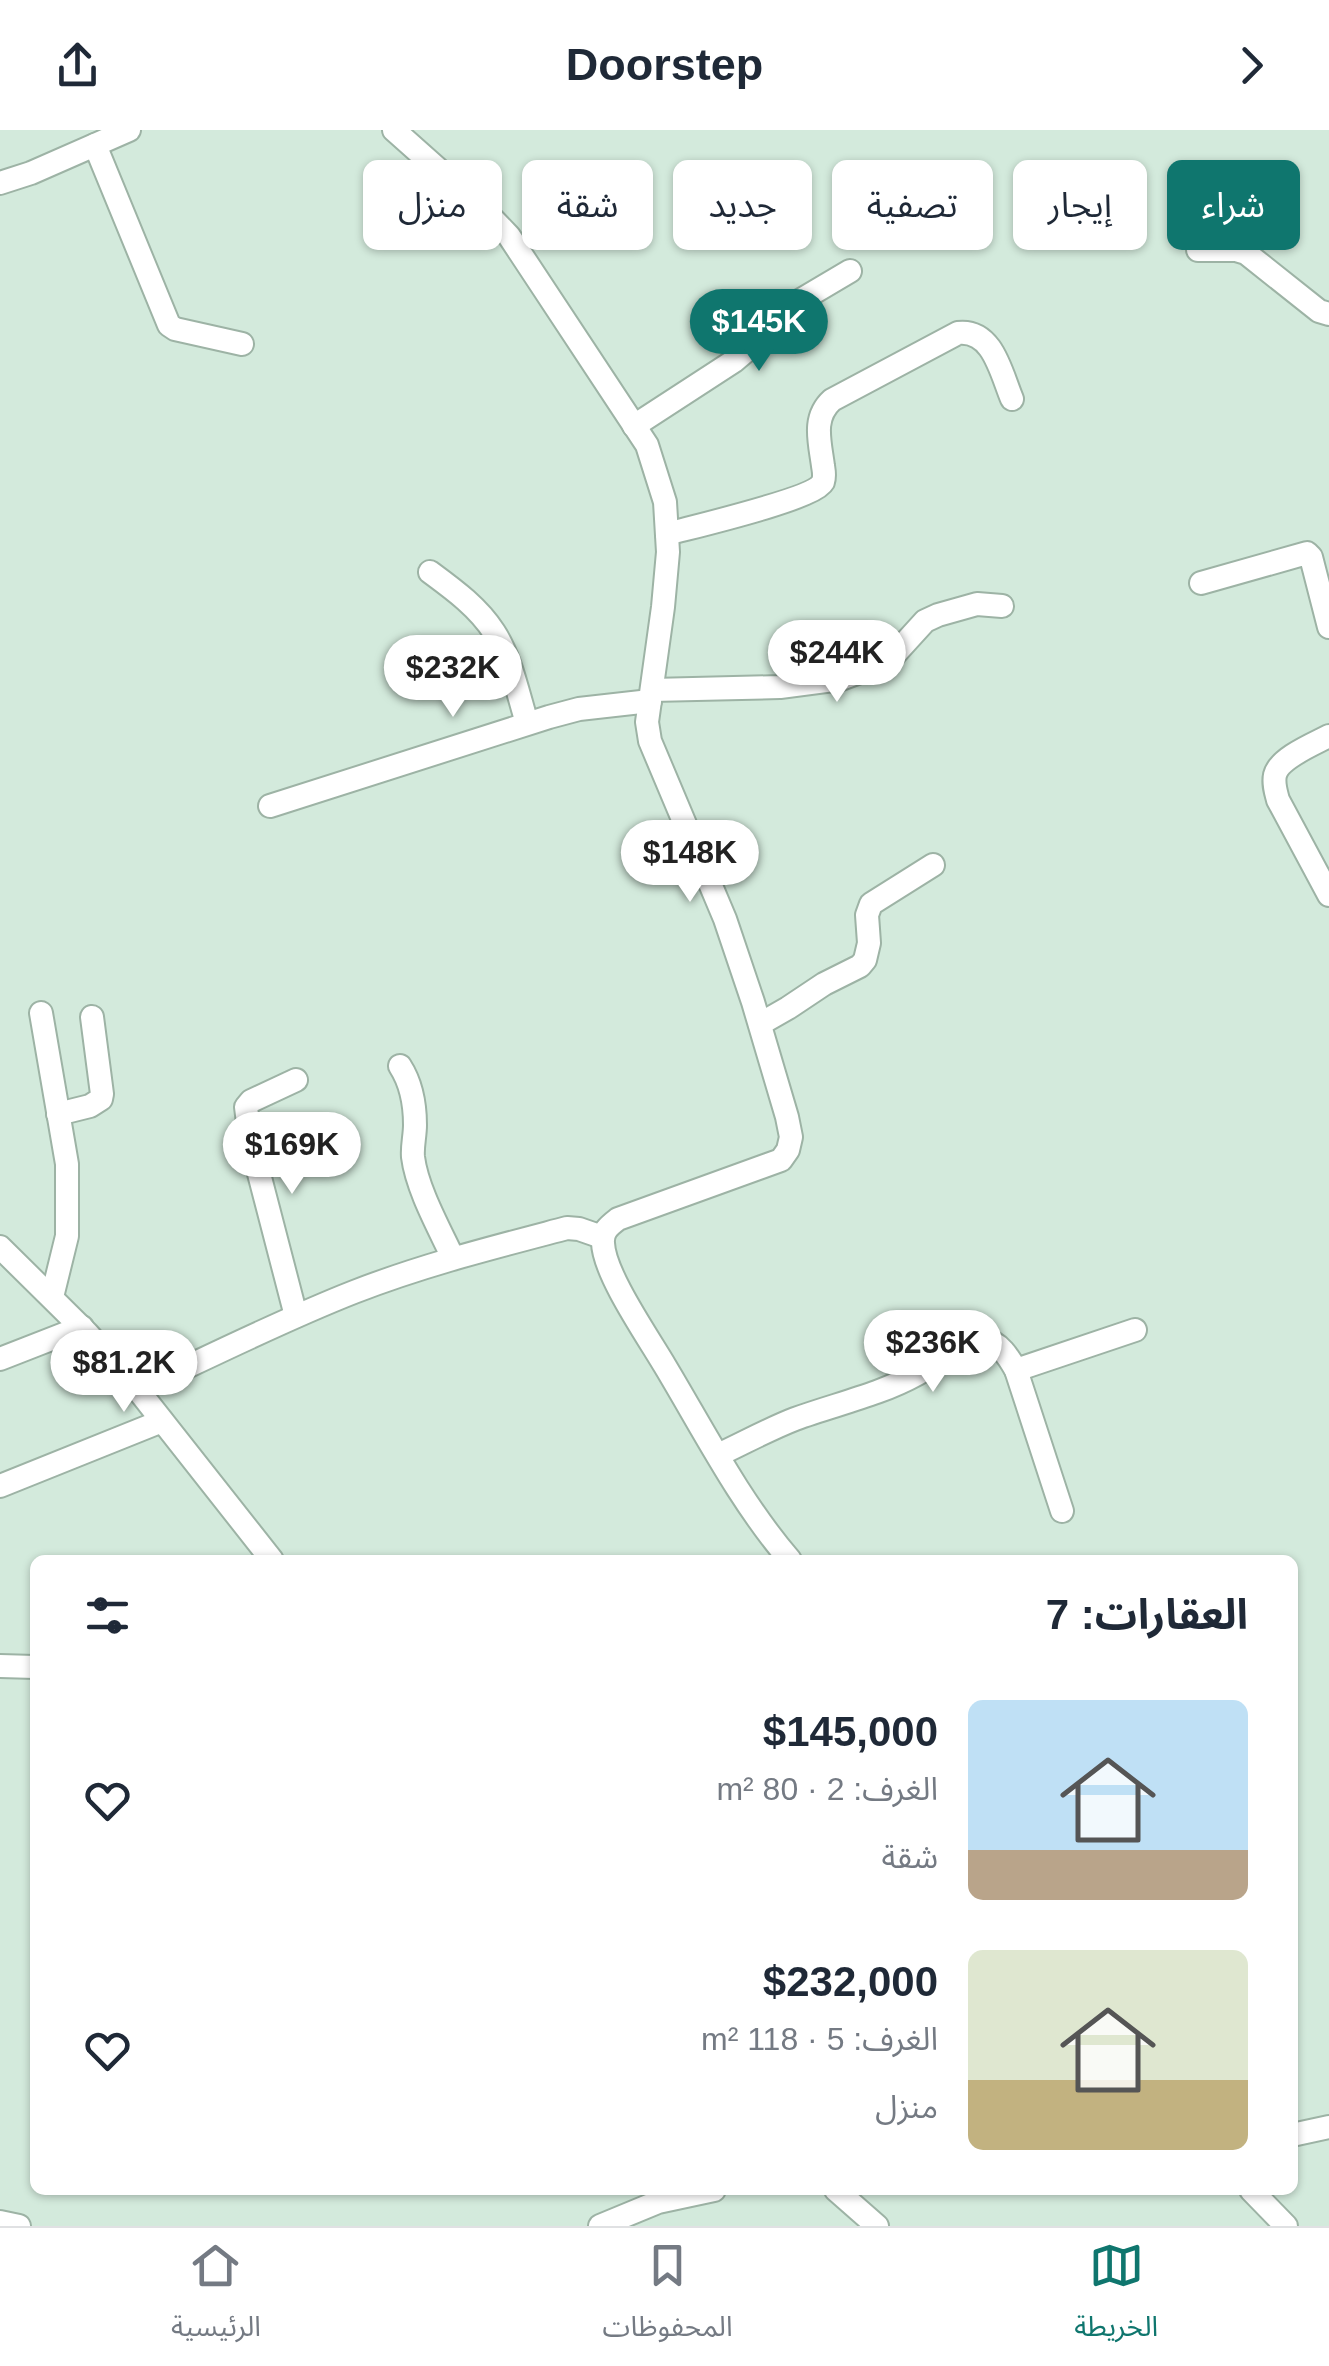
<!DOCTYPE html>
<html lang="ar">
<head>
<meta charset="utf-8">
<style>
  :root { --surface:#fff; --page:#f2f2f3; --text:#1f2937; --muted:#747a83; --line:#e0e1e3; --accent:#0f766e }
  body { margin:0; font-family:Helvetica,"Noto Sans Arabic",sans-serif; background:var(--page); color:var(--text); direction:rtl; height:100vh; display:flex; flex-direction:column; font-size:38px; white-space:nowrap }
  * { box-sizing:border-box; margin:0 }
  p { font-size:32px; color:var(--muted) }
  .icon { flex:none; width:55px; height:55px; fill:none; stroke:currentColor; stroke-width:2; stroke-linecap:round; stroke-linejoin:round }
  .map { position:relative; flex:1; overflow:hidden; direction:ltr }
  .sheet { position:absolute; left:30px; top:1425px; width:1268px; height:640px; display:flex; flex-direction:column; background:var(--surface); border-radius:15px; box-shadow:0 2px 8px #0004; direction:rtl }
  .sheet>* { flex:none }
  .hud { position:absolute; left:30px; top:30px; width:1270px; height:90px; direction:rtl; display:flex; gap:20px }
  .price { position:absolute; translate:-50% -85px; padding:0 22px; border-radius:35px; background:#fff; color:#222; font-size:32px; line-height:65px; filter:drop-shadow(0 2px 5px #0008) }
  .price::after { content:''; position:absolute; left:50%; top:60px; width:30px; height:22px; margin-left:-15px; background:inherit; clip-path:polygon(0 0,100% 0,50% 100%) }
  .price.on { background:var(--accent); color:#fff }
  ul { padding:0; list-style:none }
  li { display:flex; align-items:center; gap:30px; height:250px; padding:0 50px }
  li span { display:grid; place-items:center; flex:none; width:280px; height:200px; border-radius:15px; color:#555 }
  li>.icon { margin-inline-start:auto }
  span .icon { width:120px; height:120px; fill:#fffc; stroke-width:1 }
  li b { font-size:42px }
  h2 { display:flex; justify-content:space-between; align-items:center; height:120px; padding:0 50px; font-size:42px }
  .chip { padding:0 35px; border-radius:15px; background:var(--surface); box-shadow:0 2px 8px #0004; font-size:35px; line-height:90px }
  .chip.on { background:var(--accent); color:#fff }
  header { display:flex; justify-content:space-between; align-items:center; height:130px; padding:0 50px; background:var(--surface); font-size:45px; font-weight:800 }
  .tabs { display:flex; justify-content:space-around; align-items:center; height:140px; border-top:2px solid var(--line); background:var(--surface); font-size:28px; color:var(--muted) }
  .tabs a { display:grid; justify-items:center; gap:5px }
  .tabs .on { color:var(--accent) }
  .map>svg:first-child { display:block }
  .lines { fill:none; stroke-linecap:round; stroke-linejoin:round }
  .minor-casing { stroke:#9db3a5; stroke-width:26 }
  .minor { stroke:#fff; stroke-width:22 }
</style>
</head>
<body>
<header><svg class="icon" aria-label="forward" viewBox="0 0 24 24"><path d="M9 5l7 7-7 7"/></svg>Doorstep<svg class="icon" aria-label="share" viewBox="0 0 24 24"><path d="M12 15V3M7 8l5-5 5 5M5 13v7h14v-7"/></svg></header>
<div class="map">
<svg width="1329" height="2096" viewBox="0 0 1329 2096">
  <rect width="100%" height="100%" fill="#d3eadc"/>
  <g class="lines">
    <defs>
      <g id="minor">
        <path d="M394,0L485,81L509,106L647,315L665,372L668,422L663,477L647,592L650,611L725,789L753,872L787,987L791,1007L788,1020L781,1030L618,1089C609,1096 602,1101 603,1113C604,1144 648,1207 665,1236C704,1301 740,1372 790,1430"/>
        <path d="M95,15L169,195L175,199L242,214"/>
        <path d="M0,53L31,43L129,0"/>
        <path d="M1198,120H1236L1246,123L1319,181L1329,184"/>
        <path d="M634,296L734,231L747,220L774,186L850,141"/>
        <path d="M667,404C692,397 814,369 823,352C825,346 824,342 823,336C820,312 812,288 832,270L958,203C993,199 1001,243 1012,269"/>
        <path d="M430,442C453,459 478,477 494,502C511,528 518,564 527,593"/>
        <path d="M1201,453L1307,423L1311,427L1329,497"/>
        <path d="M652,560L780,557L841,549L873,537L894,525L925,491L938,485L977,474L1002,476"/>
        <path d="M1329,606C1314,614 1279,628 1275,645C1273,654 1276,662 1278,670L1329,765"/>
        <path d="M270,676L549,587L579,579L650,571"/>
        <path d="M41,883L67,1034V1106L52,1167"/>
        <path d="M760,894L788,878L824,854L860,836L865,830L869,813L867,785L871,774L933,735"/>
        <path d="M400,936C411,953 415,975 415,995C415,1006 412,1016 413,1027C417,1059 439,1098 453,1128"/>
        <path d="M58,984L90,976L101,969L102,964L92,887"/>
        <path d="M0,1117L87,1203L138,1260L272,1430"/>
        <path d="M296,1186L250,1009L246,977L251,971L296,950"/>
        <path d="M0,1229L82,1197"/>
        <path d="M1016,1240L1135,1200"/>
        <path d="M138,1260C209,1227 280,1191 354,1162C423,1135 495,1117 567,1098L579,1099L602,1107"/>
        <path d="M718,1325C744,1313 769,1299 795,1289C836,1274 879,1265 917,1244C936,1234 960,1206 984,1210C1000,1212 1009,1228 1016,1240L1062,1381"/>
        <path d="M0,1356L162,1291"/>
        <path d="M0,1536L35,1537"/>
        <path d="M1292,2005L1329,1997"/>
        <path d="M836,2060L877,2096"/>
        <path d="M1251,2060L1286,2096"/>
        <path d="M0,2092L19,2096"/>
        <path d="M600,2096L658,2072L714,2060"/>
      </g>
    </defs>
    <use href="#minor" class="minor-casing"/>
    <use href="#minor" class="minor"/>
  </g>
</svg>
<b class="price on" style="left:759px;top:244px">$145K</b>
<b class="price" style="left:837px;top:575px">$244K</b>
<b class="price" style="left:453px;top:590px">$232K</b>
<b class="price" style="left:690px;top:775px">$148K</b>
<b class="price" style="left:292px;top:1067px">$169K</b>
<b class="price" style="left:933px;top:1265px">$236K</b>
<b class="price" style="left:124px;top:1285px">$81.2K</b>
<div class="hud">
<a class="chip on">شراء</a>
<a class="chip">إيجار</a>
<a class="chip">تصفية</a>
<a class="chip">جديد</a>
<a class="chip">شقة</a>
<a class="chip">منزل</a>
</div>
<section class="sheet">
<h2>العقارات: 7<svg class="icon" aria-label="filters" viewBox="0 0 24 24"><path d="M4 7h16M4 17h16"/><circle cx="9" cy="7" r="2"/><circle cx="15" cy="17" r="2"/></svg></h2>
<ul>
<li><span style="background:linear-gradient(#bfe0f5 75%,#b9a48a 0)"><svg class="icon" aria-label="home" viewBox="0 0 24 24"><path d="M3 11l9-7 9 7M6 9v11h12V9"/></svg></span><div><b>$145,000</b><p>الغرف: 2 · 80 m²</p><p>شقة</p></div><svg class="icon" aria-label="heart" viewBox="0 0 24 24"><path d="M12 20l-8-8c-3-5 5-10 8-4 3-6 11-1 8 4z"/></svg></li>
<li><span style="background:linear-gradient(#dfe7d0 65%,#c2b280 0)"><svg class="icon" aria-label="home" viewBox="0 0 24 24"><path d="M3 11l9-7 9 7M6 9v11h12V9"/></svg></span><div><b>$232,000</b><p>الغرف: 5 · 118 m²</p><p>منزل</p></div><svg class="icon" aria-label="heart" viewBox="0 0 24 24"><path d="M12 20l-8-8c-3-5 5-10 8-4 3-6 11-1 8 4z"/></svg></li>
</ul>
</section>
</div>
<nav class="tabs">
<a class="on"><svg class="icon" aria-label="map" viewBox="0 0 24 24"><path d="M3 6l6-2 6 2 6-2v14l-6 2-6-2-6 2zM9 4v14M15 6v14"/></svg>الخريطة</a>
<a><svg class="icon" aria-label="saved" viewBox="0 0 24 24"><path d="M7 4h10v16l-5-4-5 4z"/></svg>المحفوظات</a>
<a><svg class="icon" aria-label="home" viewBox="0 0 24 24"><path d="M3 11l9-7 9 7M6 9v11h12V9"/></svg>الرئيسية</a>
</nav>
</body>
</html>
